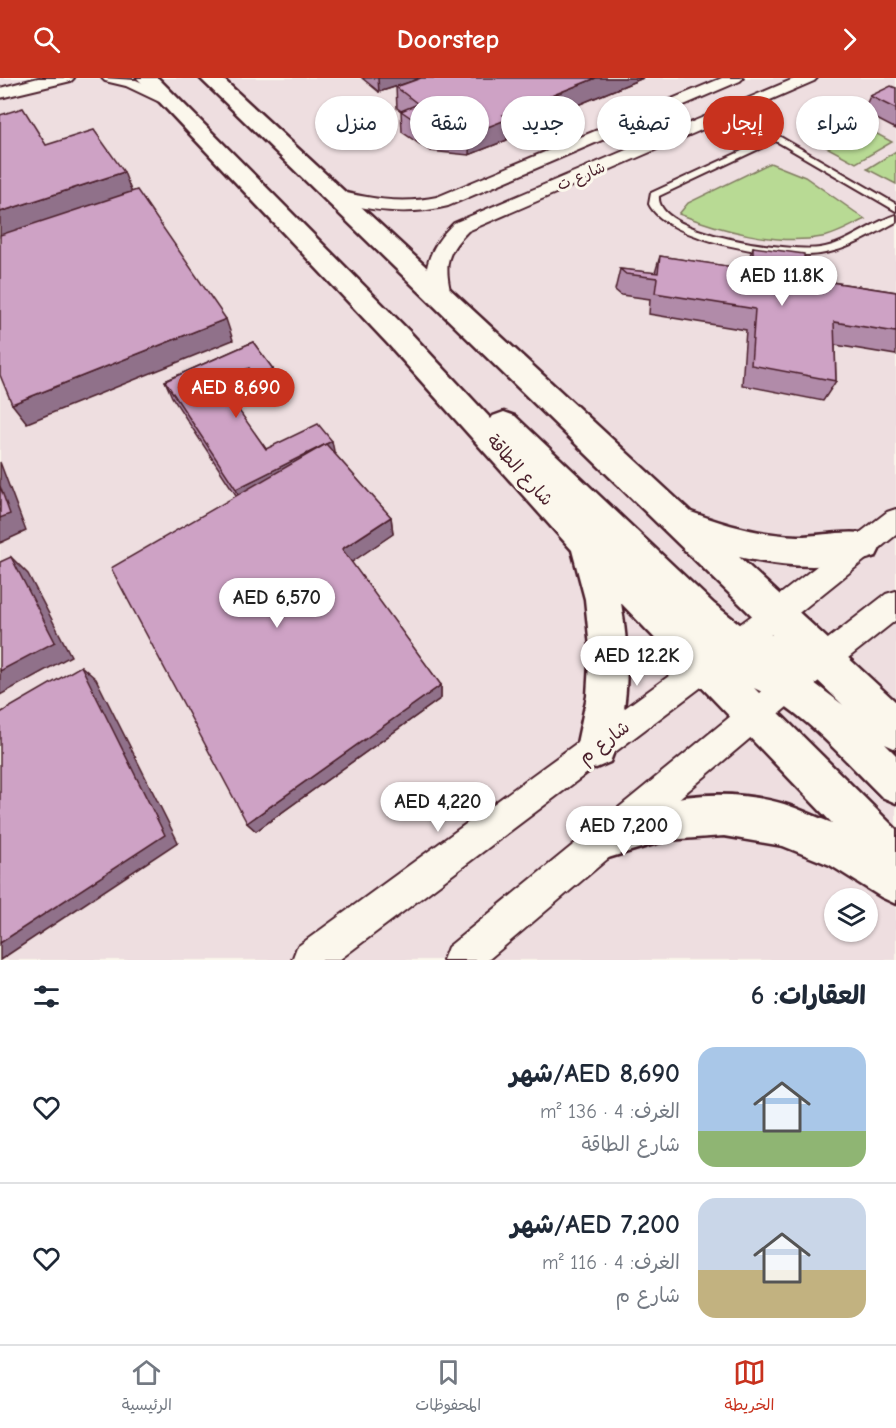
<!DOCTYPE html>
<html lang="ar">
<head>
<meta charset="utf-8">
<style>
  :root { --surface:#fff; --page:#f6f6f7; --text:#1f2937; --muted:#747a83; --line:#e0e1e3; --accent:#c8321e }
  body { margin:0; font-family:"Comic Neue","Playpen Sans Arabic",sans-serif; background:var(--page); color:var(--text); direction:rtl; height:100vh; display:flex; flex-direction:column; font-size:22px; white-space:nowrap }
  * { box-sizing:border-box; margin:0 }
  p { font-size:20px; color:var(--muted) }
  .icon { flex:none; width:33px; height:33px; fill:none; stroke:currentColor; stroke-width:2; stroke-linecap:round; stroke-linejoin:round }
  .map { position:relative; height:882px; overflow:hidden; direction:ltr }
  .details { display:flex; flex-direction:column; background:var(--surface); flex:1 }
  .details>* { flex:none }
  .guide { position:absolute; left:18px; top:18px; width:861px; height:54px; direction:rtl; display:flex; gap:12px }
  .buttons { position:absolute; left:824px; top:810px; display:grid; gap:12px }
  .buttons a { display:grid; place-items:center; width:54px; height:54px; border-radius:50%; background:var(--surface); box-shadow:0 2px 4px #0004; font-size:30px }
  .price { position:absolute; translate:-50% -51px; padding:0 14px; border-radius:21px; background:#fff; color:#222; font-size:20px; line-height:39px; filter:drop-shadow(0 2px 3px #0008) }
  .price::after { content:''; position:absolute; left:50%; top:36px; width:18px; height:14px; margin-left:-9px; background:inherit; clip-path:polygon(0 0,100% 0,50% 100%) }
  .price.selected { background:var(--accent); color:#fff }
  ul { padding:0; list-style:none }
  li { display:flex; align-items:center; gap:18px; height:150px; padding:0 30px }
  li+li { border-top:2px solid var(--line) }
  li span { display:grid; place-items:center; flex:none; width:168px; height:120px; border-radius:18px; color:#555 }
  li>.icon { margin-inline-start:auto }
  span .icon { width:72px; height:72px; fill:#fffc; stroke-width:1 }
  li b { font-size:26px }
  h2 { display:flex; justify-content:space-between; align-items:center; height:72px; padding:0 30px; font-size:26px }
  .tag { padding:0 21px; border-radius:27px; background:var(--surface); box-shadow:0 2px 4px #0004; font-size:21px; line-height:54px }
  .tag.selected { background:var(--accent); color:#fff }
  header { display:flex; justify-content:space-between; align-items:center; height:78px; padding:0 30px; background:var(--accent); color:#fff; font-size:27px; font-weight:600 }
  .tabs { display:flex; justify-content:space-around; align-items:center; height:84px; border-top:2px solid var(--line); background:var(--surface); font-size:16px; color:var(--muted) }
  .tabs a { display:grid; justify-items:center; gap:3px }
  .tabs .selected { color:var(--accent) }
  .map>svg:first-child { display:block }
  .built { fill:#eedee0; fill-rule:evenodd }
  .green { fill:#b8da94; stroke:#817c60; stroke-width:1.5 }
  .lines { fill:none; stroke-linecap:round; stroke-linejoin:round }
  .service-casing { stroke:#4a1f2b; stroke-width:4 }
  .minor-casing { stroke:#4a1f2b; stroke-width:4 }
  .primary-casing { stroke:#4a1f2b; stroke-width:5 }
  .service { fill:#fbf7ec; fill-rule:evenodd }
  .minor { fill:#fbf7ec; fill-rule:evenodd }
  .primary { fill:#fbf7ec; fill-rule:evenodd }
  .wall { fill:#b18ba9; stroke:#4a1f2b; stroke-width:1.5 }
  .shaded-wall { fill:#90718a; stroke:#4a1f2b; stroke-width:1.5 }
  .building { fill:#cea2c5; stroke:#4a1f2b; stroke-width:1.5 }
  .labels { text-anchor:middle; stroke-width:6; stroke-linejoin:round; paint-order:stroke }
  .far-street-label { font-size:15px; fill:#4a1f2b; stroke:#fbf7ec }
  .street-label { font-size:18px; fill:#4a1f2b; stroke:#fbf7ec }
</style>
</head>
<body>
<header><svg class="icon" aria-label="forward" viewBox="0 0 24 24"><path d="M9 5l7 7-7 7"/></svg>Doorstep<svg class="icon" aria-label="search" viewBox="0 0 24 24"><circle cx="10" cy="10" r="6"/><path d="M15 15l6 6"/></svg></header>
<div class="map">
<svg width="896" height="882" viewBox="0 0 896 882">
  <rect width="100%" height="100%" fill="#fbf7ec"/>
  <filter id="ink" filterUnits="userSpaceOnUse"><feTurbulence type="fractalNoise" baseFrequency=".0167" numOctaves="2"/><feDisplacementMap in="SourceGraphic" scale="12" xChannelSelector="R" yChannelSelector="G"/><feConvolveMatrix kernelMatrix="1 2 1 2 8 2 1 2 1" color-interpolation-filters="sRGB"/></filter>
  <g filter="url(#ink)">
    <path class="built" d="M0,0H896V882H0ZM834,820H867V854H834Z"/>
    <g class="green">
      <path d="M855,44L892,64L856,85L817,64Z"/>
      <path d="M896,73V106L867,91Z"/>
      <path d="M770,85L805,99L865,141C852,147 836,157 822,159C777,168 720,152 679,136L688,125Z"/>
    </g>
    <g class="lines">
      <defs>
        <path id="service" d="M732,31L896,126V133L776,63L659,118C655,157 791,174 820,170C848,166 870,145 896,137V144C872,157 848,172 820,176C783,182 666,163 649,126L651,115L770,60L729,36V32Z"/>
        <g id="minor">
          <path d="M38,0H74L71,3L0,20V10Z"/>
          <path d="M102,0L136,2L178,21L180,24L178,27H166L126,8L105,3Z"/>
          <path d="M722,0H743L740,3L448,128C412,137 378,134 342,125C334,123 325,122 321,116L324,112L330,111C367,120 399,127 437,119Z"/>
          <path d="M796,0H817L814,3L468,153C443,177 445,190 452,222L449,227L442,229L435,227C416,196 431,167 454,145Z"/>
          <path d="M896,431V457L785,546L339,882H292L297,869L765,528L887,434Z"/>
          <path d="M896,513V542L800,618L488,882H443L448,869L780,598L886,516Z"/>
        </g>
        <path id="primary" d="M137,0H158L408,252L491,341L493,338L504,334L515,338L714,526L746,551L772,557L200,0H222L691,434C726,447 760,457 798,458C823,458 853,450 876,458L881,468L876,478C834,493 782,489 739,479L896,624V671L885,666L896,677V725L882,719C843,681 805,633 754,610L896,751V826L881,819L830,787L783,768L724,758L667,762L608,780L593,774L587,759L593,744C653,719 720,707 784,726C800,731 816,739 832,745L621,525C630,576 630,635 610,684L596,690L582,684L576,670L587,618L590,569L585,521L572,472L388,266ZM805,598L814,599L843,627Z"/>
      </defs>
      <use href="#service" class="service-casing"/>
      <use href="#minor" class="minor-casing"/>
      <use href="#primary" class="primary-casing"/>
      <use href="#service" class="service"/>
      <use href="#minor" class="minor"/>
      <use href="#primary" class="primary"/>
    </g>
    <g class="wall">
      <path d="M362,0H643L507,56V62L469,77L430,73L402,54L401,33L397,30L396,9L417,2L379,14Z"/>
      <path d="M896,10V51L863,34L870,18Z"/>
      <path d="M753,169L805,200L896,214V277L835,267L836,303L823,323L742,307L746,252L649,236L650,221L621,217L615,212L620,191L655,195L660,178L745,191Z"/>
      <path d="M253,264L273,291L278,307L260,315L254,306L228,318L266,371L334,375L391,439L393,456L351,484L441,607V620L256,753L247,745L236,417L172,319L165,303Z"/>
    </g>
    <g class="shaded-wall">
      <path d="M378,0H422L379,14Z"/>
      <path d="M596,0H643L507,56V62L469,77L470,56L503,37Z"/>
      <path d="M124,94L132,115L0,159V134Z"/>
      <path d="M226,241L233,262L27,345L12,326Z"/>
      <path d="M249,290L254,306L224,320L219,304Z"/>
      <path d="M273,291L278,307L260,315L255,299Z"/>
      <path d="M332,363L335,378L242,426L236,411Z"/>
      <path d="M0,384L26,453L0,465Z"/>
      <path d="M391,439L393,456L346,488L342,471Z"/>
      <path d="M11,479L28,496L71,578L0,617V593Z"/>
      <path d="M81,588L96,601L178,764L0,882V865Z"/>
      <path d="M441,607V620L256,753L247,745Z"/>
    </g>
    <g class="building">
      <path d="M421,0H596L503,37L508,41L470,56L429,52L401,33L418,26L396,9Z"/>
      <path d="M891,8L896,10V31L870,18Z"/>
      <path d="M23,30L46,67L94,52L124,94L0,134V37Z"/>
      <path d="M137,112L226,241L12,326L0,297V157Z"/>
      <path d="M753,169L804,176L805,200L896,214V254L834,244L836,303L751,287L755,231L655,215L657,200L626,196L620,191L658,195L660,178L753,192Z"/>
      <path d="M253,264L273,291L255,299L249,290L219,304L266,371L318,346L332,363L236,411L165,303Z"/>
      <path d="M326,366L391,439L342,471L441,607L247,745L111,490Z"/>
      <path d="M0,408L10,436L0,440Z"/>
      <path d="M11,479L55,564L0,593V484Z"/>
      <path d="M81,588L165,757L0,865V635Z"/>
    </g>
  </g>
  <g class="labels">
    <g class="far-street-label">
      <text transform="translate(581 98) rotate(-23)" y="5">شارع ت</text>
    </g>
    <g class="street-label">
      <text transform="translate(520 392) rotate(48)" y="6">شارع الطاقة</text>
      <text transform="translate(604 664) rotate(-37)" y="6">شارع م</text>
    </g>
  </g>
</svg>
<div class="buttons">
<a><svg class="icon" aria-label="layers" viewBox="0 0 24 24"><path d="M12 4l9 5-9 5-9-5zM3 14l9 5 9-5"/></svg></a>
</div>
<b class="price" style="left:782px;top:229px">AED 11.8K</b>
<b class="price selected" style="left:236px;top:341px">AED 8,690</b>
<b class="price" style="left:277px;top:551px">AED 6,570</b>
<b class="price" style="left:637px;top:609px">AED 12.2K</b>
<b class="price" style="left:438px;top:755px">AED 4,220</b>
<b class="price" style="left:624px;top:779px">AED 7,200</b>
<div class="guide">
<a class="tag">شراء</a>
<a class="tag selected">إيجار</a>
<a class="tag">تصفية</a>
<a class="tag">جديد</a>
<a class="tag">شقة</a>
<a class="tag">منزل</a>
</div>
</div>
<section class="details">
<h2>العقارات: 6<svg class="icon" aria-label="filters" viewBox="0 0 24 24"><path d="M4 7h16M4 17h16"/><circle cx="9" cy="7" r="2"/><circle cx="15" cy="17" r="2"/></svg></h2>
<ul>
<li><span style="background:linear-gradient(#a9c7e8 70%,#8fb573 0)"><svg class="icon" aria-label="home" viewBox="0 0 24 24"><path d="M3 11l9-7 9 7M6 9v11h12V9"/></svg></span><div><b>AED 8,690/شهر</b><p>الغرف: 4 · 136 m²</p><p>شارع الطاقة</p></div><svg class="icon" aria-label="heart" viewBox="0 0 24 24"><path d="M12 20l-8-8c-3-5 5-10 8-4 3-6 11-1 8 4z"/></svg></li>
<li><span style="background:linear-gradient(#c9d6e8 60%,#c2b280 0)"><svg class="icon" aria-label="home" viewBox="0 0 24 24"><path d="M3 11l9-7 9 7M6 9v11h12V9"/></svg></span><div><b>AED 7,200/شهر</b><p>الغرف: 4 · 116 m²</p><p>شارع م</p></div><svg class="icon" aria-label="heart" viewBox="0 0 24 24"><path d="M12 20l-8-8c-3-5 5-10 8-4 3-6 11-1 8 4z"/></svg></li>
</ul>
</section>
<nav class="tabs">
<a class="selected"><svg class="icon" aria-label="map" viewBox="0 0 24 24"><path d="M3 6l6-2 6 2 6-2v14l-6 2-6-2-6 2zM9 4v14M15 6v14"/></svg>الخريطة</a>
<a><svg class="icon" aria-label="saved" viewBox="0 0 24 24"><path d="M7 4h10v16l-5-4-5 4z"/></svg>المحفوظات</a>
<a><svg class="icon" aria-label="home" viewBox="0 0 24 24"><path d="M3 11l9-7 9 7M6 9v11h12V9"/></svg>الرئيسية</a>
</nav>
</body>
</html>
